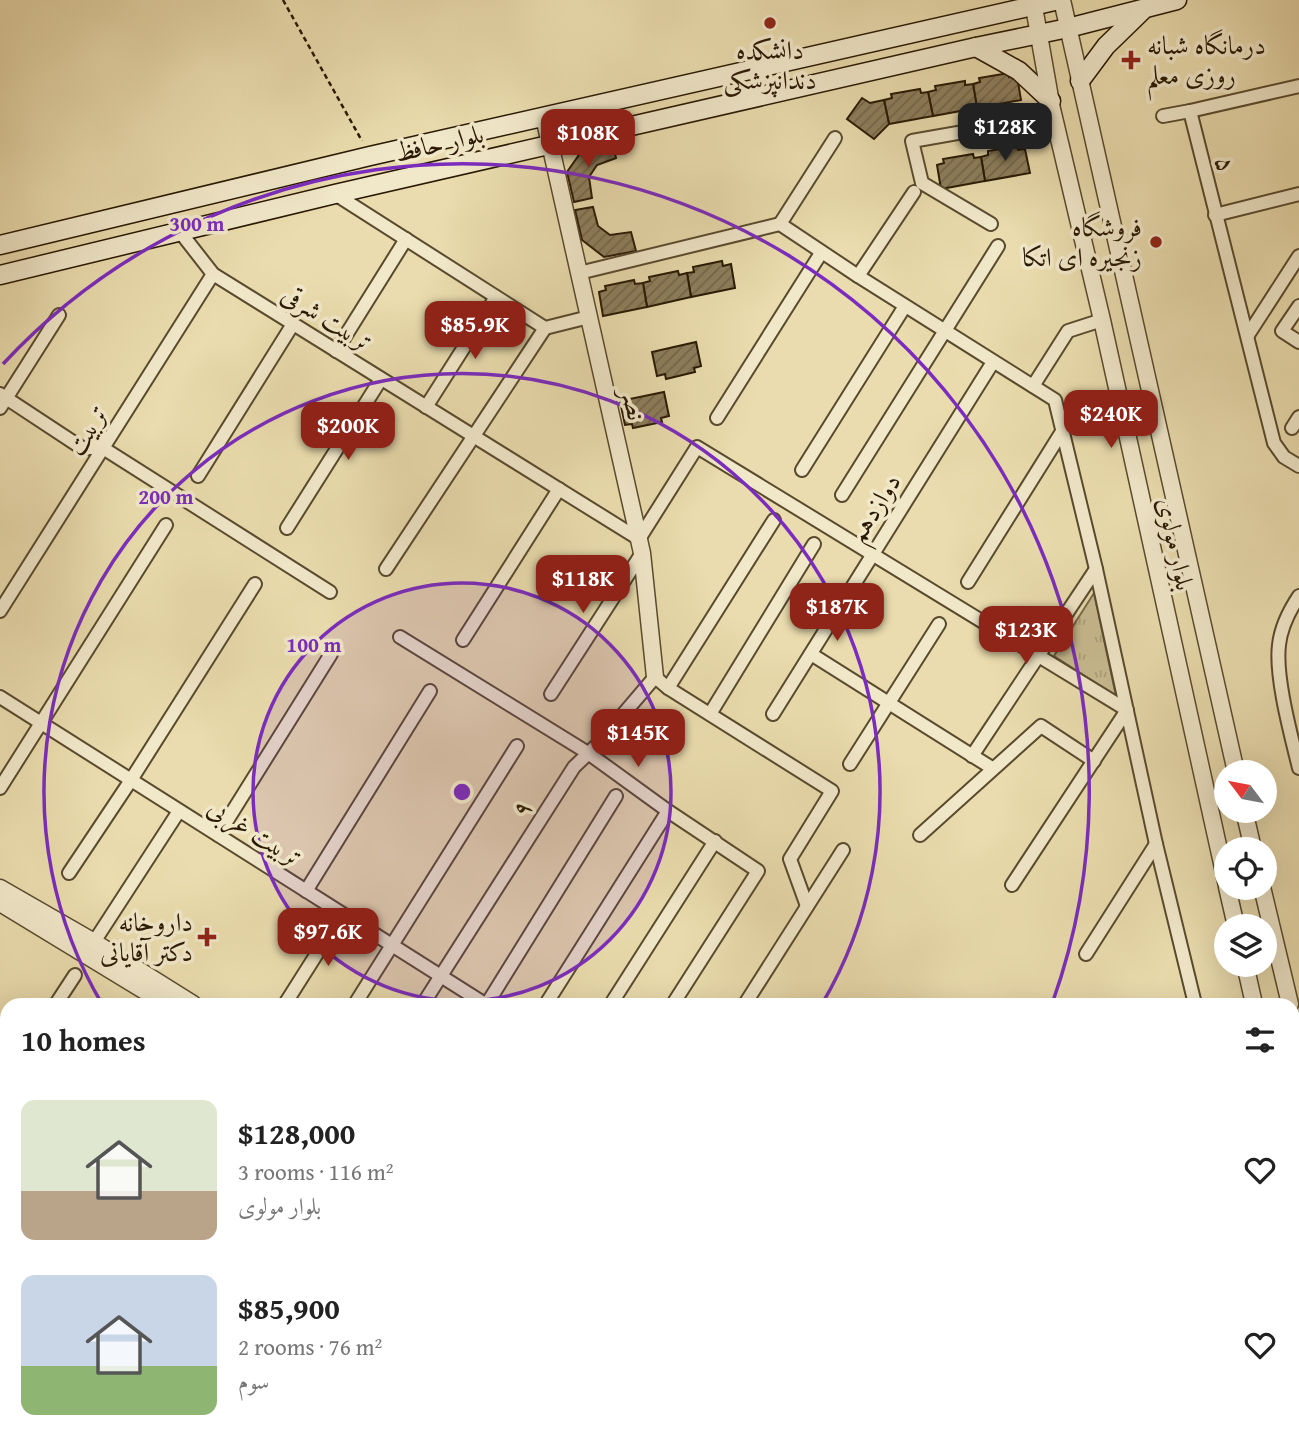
<!DOCTYPE html>
<html lang="en">
<head>
<meta charset="utf-8">
<style>
  :root { --surface:#fff; --page:#f6f6f6; --text:#222; --muted:#767676; --accent:#8f2418 }
  body { margin:0; font-family:"Gentium Book Plus",Amiri,serif; background:var(--page); color:var(--text); height:100vh; display:flex; flex-direction:column; font-size:26px; white-space:nowrap }
  * { box-sizing:border-box; margin:0 }
  p { font-size:23px; color:var(--muted) }
  .icon { flex:none; width:38px; height:38px; fill:none; stroke:currentColor; stroke-width:2; stroke-linecap:round; stroke-linejoin:round }
  .map { position:relative; flex:1; overflow:hidden }
  .panel { position:absolute; left:0px; top:998px; width:1300px; height:450px; display:flex; flex-direction:column; background:var(--surface); border-radius:21px 21px 0 0; box-shadow:0 7px 28px #0002 }
  .panel>* { flex:none }
  .needle { width:46px; rotate:302deg }
  .buttons { position:absolute; left:1214px; top:760px; display:grid; gap:14px }
  .buttons a { display:grid; place-items:center; width:63px; height:63px; border-radius:50%; background:var(--surface); box-shadow:0 7px 28px #0002; font-size:35px }
  .price { position:absolute; translate:-50% -60px; padding:0 16px; border-radius:14px; background:var(--accent); color:#fff; font-size:23px; line-height:46px; filter:drop-shadow(0 2px 4px #0008) }
  .price::after { content:''; position:absolute; left:50%; top:42px; width:21px; height:16px; margin-left:-10px; background:inherit; clip-path:polygon(0 0,100% 0,50% 100%) }
  .price.active { background:#222; color:#fff }
  ul { padding:0; list-style:none }
  li { display:flex; align-items:center; gap:21px; height:175px; padding:0 21px }
  li span { display:grid; place-items:center; flex:none; width:196px; height:140px; border-radius:14px; color:#555 }
  li>.icon { margin-inline-start:auto }
  span .icon { width:84px; height:84px; fill:#fffc; stroke-width:1 }
  li b { font-size:30px }
  h2 { display:flex; justify-content:space-between; align-items:center; height:84px; padding:0 21px; font-size:30px }
  .map>svg:first-child { display:block }
  .grass { fill:url(#grass-tufts); stroke:#796a4a; stroke-width:2 }
  .building { fill:url(#building-hatch); stroke:#291903; stroke-width:2 }
  .lines { fill:none; stroke-linecap:round; stroke-linejoin:round }
  .minor-casing { stroke:#594a2e; stroke-width:16 }
  .tertiary-casing { stroke:#594a2e; stroke-width:19 }
  .secondary-casing { stroke:#291903; stroke-width:21 }
  .path { stroke:#291903; stroke-width:2.5; stroke-dasharray:5 3.5; stroke-linecap:butt }
  .minor { stroke:#f1e8ca; stroke-width:12 }
  .tertiary { stroke:#f1e8ca; stroke-width:16 }
  .secondary { stroke:#f1e8ca; stroke-width:18 }
  .ring { fill:none; stroke:#7b2cbf; stroke-width:3.5 }
  .poi-dot { fill:#8f2418; stroke:#f1e8ca; stroke-width:2.5 }
  .labels { text-anchor:middle; stroke-width:7; stroke-linejoin:round; paint-order:stroke }
  .poi-label { font-size:26px; fill:#291903; stroke:#f1e8ca; text-anchor:end }
  .street-label { font-size:26px; fill:#291903; stroke:#f1e8ca }
  .centre { fill:#7b2cbf; stroke:#f1e8ca; stroke-width:3.5 }
  .ring-label { font-size:21px; text-anchor:middle; font-weight:bold; fill:#7b2cbf; stroke:#f1e8ca; stroke-width:7; stroke-linejoin:round; paint-order:stroke }
</style>
</head>
<body>
<div class="map">
<svg width="1299" height="1447" viewBox="0 0 1299 1447">
  <defs>
    <pattern id="grass-tufts" width="24" height="20" patternUnits="userSpaceOnUse" patternTransform="scale(1.75)"><rect width="24" height="20" fill="#c9bb91"/><path d="M3 7l-1-3M5 7V3M7 7l1-3M15 17l-1-3M17 17v-4M19 17l1-3" fill="none" stroke="#ada07b"/></pattern>
    <pattern id="building-hatch" width="6" height="6" patternUnits="userSpaceOnUse" patternTransform="scale(1.75)"><rect width="6" height="6" fill="#8d7e5c"/><path d="M-1 1l2-2M0 6l6-6M5 7l2-2" fill="none" stroke="#73664a"/></pattern>
  </defs>
  <rect width="100%" height="100%" fill="#eadcae"/>
  <filter id="stains"><feTurbulence type="fractalNoise" baseFrequency=".00286" numOctaves="4"/><feColorMatrix values="0 0 0 0 .2 0 0 0 0 .09 0 0 0 0 .02 0 0 0 .5 -.17"/></filter>
  <radialGradient id="worn" r=".72"><stop offset=".6" stop-color="#630" stop-opacity="0"/><stop offset="1" stop-color="#630" stop-opacity=".3"/></radialGradient>
  <path class="grass" d="M1094,593L1116,696L1054,656Z"/>
  <g class="building">
    <path d="M1009,73V77L1017,76L1021,100L977,108L973,84L980,82L979,78Z"/>
    <path d="M965,81V85L973,84L977,108L933,116L928,92L936,90L935,86Z"/>
    <path d="M920,89L921,93L928,92L933,116L889,124L884,100L892,98L891,94Z"/>
    <path d="M862,98L870,103L884,100L889,124L874,139L847,119Z"/>
    <path d="M612,141L616,158L597,165L589,177L592,198L574,202L567,172L583,149Z"/>
    <path d="M1017,146L1018,150L1025,149L1030,173L985,181L981,157L988,155V151Z"/>
    <path d="M973,154L974,158L981,157L985,181L941,189L937,165L944,163L943,159Z"/>
    <path d="M593,207L598,226L610,235L631,232L636,251L604,257L582,240L575,210Z"/>
    <path d="M722,261L723,266L731,264L735,288L691,297L687,273L694,272L693,267Z"/>
    <path d="M678,271L679,275L687,273L691,297L647,307L643,283L650,281L649,277Z"/>
    <path d="M634,280L635,284L643,283L647,307L603,316L599,292L606,290L605,286Z"/>
    <path d="M696,342L701,366L694,368L695,372L666,379L665,374L657,376L652,352Z"/>
    <path d="M664,392L669,416L661,418L662,422L633,428L632,424L625,425L620,401Z"/>
  </g>
  <g class="lines">
    <defs>
      <g id="minor">
        <path d="M1299,86L1190,111L1274,443L1284,457L1299,466"/>
        <path d="M1163,116L1190,111"/>
        <path d="M335,194L545,328L589,317"/>
        <path d="M1215,215L1299,194"/>
        <path d="M780,224L858,276L1055,400L1096,569L1156,844L1195,1004"/>
        <path d="M780,224L835,138"/>
        <path d="M991,224L922,183L912,141L1054,116"/>
        <path d="M181,233L213,274L639,539L697,447L1127,710L1012,885"/>
        <path d="M579,273L780,224"/>
        <path d="M858,276L914,192"/>
        <path d="M1299,306L1282,331L1299,342"/>
        <path d="M1248,335L1299,256"/>
        <path d="M336,351L406,239"/>
        <path d="M1033,386L1068,331L1102,320"/>
        <path d="M0,394L82,448H103L330,592"/>
        <path d="M426,407L496,297"/>
        <path d="M0,408L59,315"/>
        <path d="M717,418L821,253"/>
        <path d="M1292,428L1299,417"/>
        <path d="M802,470L905,306"/>
        <path d="M198,476L293,324"/>
        <path d="M842,495L998,246"/>
        <path d="M287,528L381,379"/>
        <path d="M386,569L545,328"/>
        <path d="M968,582L1063,430"/>
        <path d="M1299,596C1289,611 1281,626 1279,645C1275,677 1291,735 1299,768"/>
        <path d="M0,611L213,274"/>
        <path d="M400,637L588,753L668,811L758,871L673,1004"/>
        <path d="M463,640L559,489"/>
        <path d="M811,654L992,768"/>
        <path d="M668,688L774,520"/>
        <path d="M551,694L642,553"/>
        <path d="M0,697L485,1004"/>
        <path d="M710,714L814,544"/>
        <path d="M773,714L993,362"/>
        <path d="M972,756L1096,569"/>
        <path d="M850,764L939,624"/>
        <path d="M0,788L166,525"/>
        <path d="M218,835L331,654"/>
        <path d="M920,835L1041,726L1094,761"/>
        <path d="M69,873L131,780L255,584"/>
        <path d="M306,891L430,691"/>
        <path d="M94,942L179,811"/>
        <path d="M1086,954L1156,844"/>
        <path d="M56,1004L75,975"/>
        <path d="M285,1004L342,914"/>
        <path d="M355,1004L517,746"/>
        <path d="M423,1004L574,767L597,745L655,677L668,688L832,791L790,859L807,906"/>
        <path d="M487,1004L616,796"/>
        <path d="M546,1004L668,811"/>
        <path d="M611,1004L715,841"/>
        <path d="M745,1004L843,850"/>
        <path d="M0,1092L7,1081"/>
        <path d="M0,1192L7,1181"/>
        <path d="M0,1387L7,1376"/>
        <path d="M419,1440L429,1447"/>
        <path d="M520,1440L531,1447"/>
        <path d="M1196,1440L1197,1447"/>
        <path d="M86,1447L90,1440"/>
        <path d="M211,1447L215,1440"/>
        <path d="M331,1447L335,1440"/>
        <path d="M466,1447L470,1440"/>
        <path d="M597,1447L601,1440"/>
        <path d="M720,1447L725,1440"/>
        <path d="M975,1447L979,1440"/>
      </g>
      <g id="tertiary">
        <path d="M1062,0L1236,772"/>
        <path d="M1034,7L1052,109L1102,320L1227,886"/>
        <path d="M544,117L642,553L655,677"/>
        <path d="M1244,810L1253,849"/>
        <path d="M1227,887L1236,926"/>
        <path d="M1262,887L1290,1004"/>
        <path d="M0,888L94,942L193,1004"/>
        <path d="M0,903L166,1004"/>
        <path d="M1245,964L1254,1004"/>
        <path d="M1293,1019L1299,1043"/>
        <path d="M1293,1173L1299,1197"/>
        <path d="M1293,1410L1299,1409"/>
        <path d="M1293,1430L1299,1429"/>
        <path d="M858,1440L869,1447"/>
        <path d="M890,1440L901,1447"/>
        <path d="M1131,1447L1160,1440"/>
        <path d="M1211,1447L1244,1440"/>
      </g>
      <g id="secondary">
        <path d="M976,47L1019,71L1051,101"/>
        <path d="M1080,81L1106,46L1142,11"/>
        <path d="M0,245L370,156L1059,0"/>
        <path d="M0,275L335,194L976,47L1068,28L1177,0"/>
      </g>
    </defs>
    <use href="#minor" class="minor-casing"/>
    <use href="#tertiary" class="tertiary-casing"/>
    <use href="#secondary" class="secondary-casing"/>
    <path class="path" d="M283,0L362,141"/>
    <use href="#minor" class="minor"/>
    <use href="#tertiary" class="tertiary"/>
    <use href="#secondary" class="secondary"/>
  </g>
  <circle cx="462" cy="792" r="209" fill="#7b2cbf" fill-opacity=".12"/>
  <g class="ring">
    <circle cx="462" cy="792" r="209"/>
    <path d="M102 1004A418 418 0 1 1 822 1004"/>
    <path d="M3 364A627 627 0 0 1 1053 1001"/>
  </g>
  <g class="poi-dot">
    <circle cx="770" cy="23" r="7"/>
    <path d="M1127.5 49.5h7v7h7v7h-7v7h-7v-7h-7v-7h7z"/>
    <circle cx="1156" cy="242" r="7"/>
    <path d="M203.5 926.5h7v7h7v7h-7v7h-7v-7h-7v-7h7z"/>
  </g>
  <g class="labels">
    <g class="poi-label">
      <text x="1147" y="54" text-anchor="start">درمانگاه شبانه<tspan x="1147" dy="30">روزی معلم</tspan></text>
      <text x="770" y="59" text-anchor="middle">دانشکده<tspan x="770" dy="30">دندانپزشکی</tspan></text>
      <text x="1142" y="236">فروشگاه<tspan x="1142" dy="30">زنجیره ای اتکا</tspan></text>
      <text x="193" y="931">داروخانه<tspan x="193" dy="30">دکتر آقایانی</tspan></text>
    </g>
    <g class="street-label">
      <text transform="translate(439 143) rotate(-13)" y="9">بلوار حافظ</text>
      <text transform="translate(1226 164) rotate(76)" y="9">۵</text>
      <text transform="translate(327 318) rotate(32)" y="9">تربیت شرقی</text>
      <text transform="translate(634 404) rotate(77)" y="9">نصر</text>
      <text transform="translate(87 430) rotate(-58)" y="9">تربیت</text>
      <text transform="translate(874 508) rotate(-58)" y="9">دوازدهم</text>
      <text transform="translate(1176 544) rotate(78)" y="9">بلوار مولوی</text>
      <text transform="translate(521 808) rotate(-57)" y="9">۹</text>
      <text transform="translate(255 832) rotate(32)" y="9">تربیت غربی</text>
    </g>
  </g>
  <circle cx="462" cy="792" r="10" class="centre"/>
  <g class="ring-label">
    <text x="197" y="231">300 m</text>
    <text x="166" y="504">200 m</text>
    <text x="314" y="652">100 m</text>
  </g>
  <rect width="100%" height="100%" filter="url(#stains)"/>
  <rect width="100%" height="100%" fill="url(#worn)"/>
</svg>
<div class="buttons">
<a><svg class="needle" viewBox="-14 -14 28 28"><path d="M0-13l5 13h-10z" fill="#e53935"/><path d="M0 13l5-13h-10z" fill="#767676"/></svg></a>
<a><svg class="icon" aria-label="locate" viewBox="0 0 24 24"><circle cx="12" cy="12" r="6"/><path d="M12 2v4M12 18v4M2 12h4M18 12h4"/></svg></a>
<a><svg class="icon" aria-label="layers" viewBox="0 0 24 24"><path d="M12 4l9 5-9 5-9-5zM3 14l9 5 9-5"/></svg></a>
</div>
<b class="price active" style="left:1005px;top:163px">$128K</b>
<b class="price" style="left:588px;top:169px">$108K</b>
<b class="price" style="left:475px;top:361px">$85.9K</b>
<b class="price" style="left:1111px;top:450px">$240K</b>
<b class="price" style="left:348px;top:462px">$200K</b>
<b class="price" style="left:583px;top:615px">$118K</b>
<b class="price" style="left:837px;top:643px">$187K</b>
<b class="price" style="left:1026px;top:666px">$123K</b>
<b class="price" style="left:638px;top:769px">$145K</b>
<b class="price" style="left:328px;top:968px">$97.6K</b>
<section class="panel">
<h2>10 homes<svg class="icon" aria-label="filters" viewBox="0 0 24 24"><path d="M4 7h16M4 17h16"/><circle cx="9" cy="7" r="2"/><circle cx="15" cy="17" r="2"/></svg></h2>
<ul>
<li><span style="background:linear-gradient(#dfe7d0 65%,#b9a48a 0)"><svg class="icon" aria-label="home" viewBox="0 0 24 24"><path d="M3 11l9-7 9 7M6 9v11h12V9"/></svg></span><div><b>$128,000</b><p>3 rooms · 116 m²</p><p>بلوار مولوی</p></div><svg class="icon" aria-label="heart" viewBox="0 0 24 24"><path d="M12 20l-8-8c-3-5 5-10 8-4 3-6 11-1 8 4z"/></svg></li>
<li><span style="background:linear-gradient(#c9d6e8 65%,#8fb573 0)"><svg class="icon" aria-label="home" viewBox="0 0 24 24"><path d="M3 11l9-7 9 7M6 9v11h12V9"/></svg></span><div><b>$85,900</b><p>2 rooms · 76 m²</p><p>سوم</p></div><svg class="icon" aria-label="heart" viewBox="0 0 24 24"><path d="M12 20l-8-8c-3-5 5-10 8-4 3-6 11-1 8 4z"/></svg></li>
</ul>
</section>
</div>
</body>
</html>
